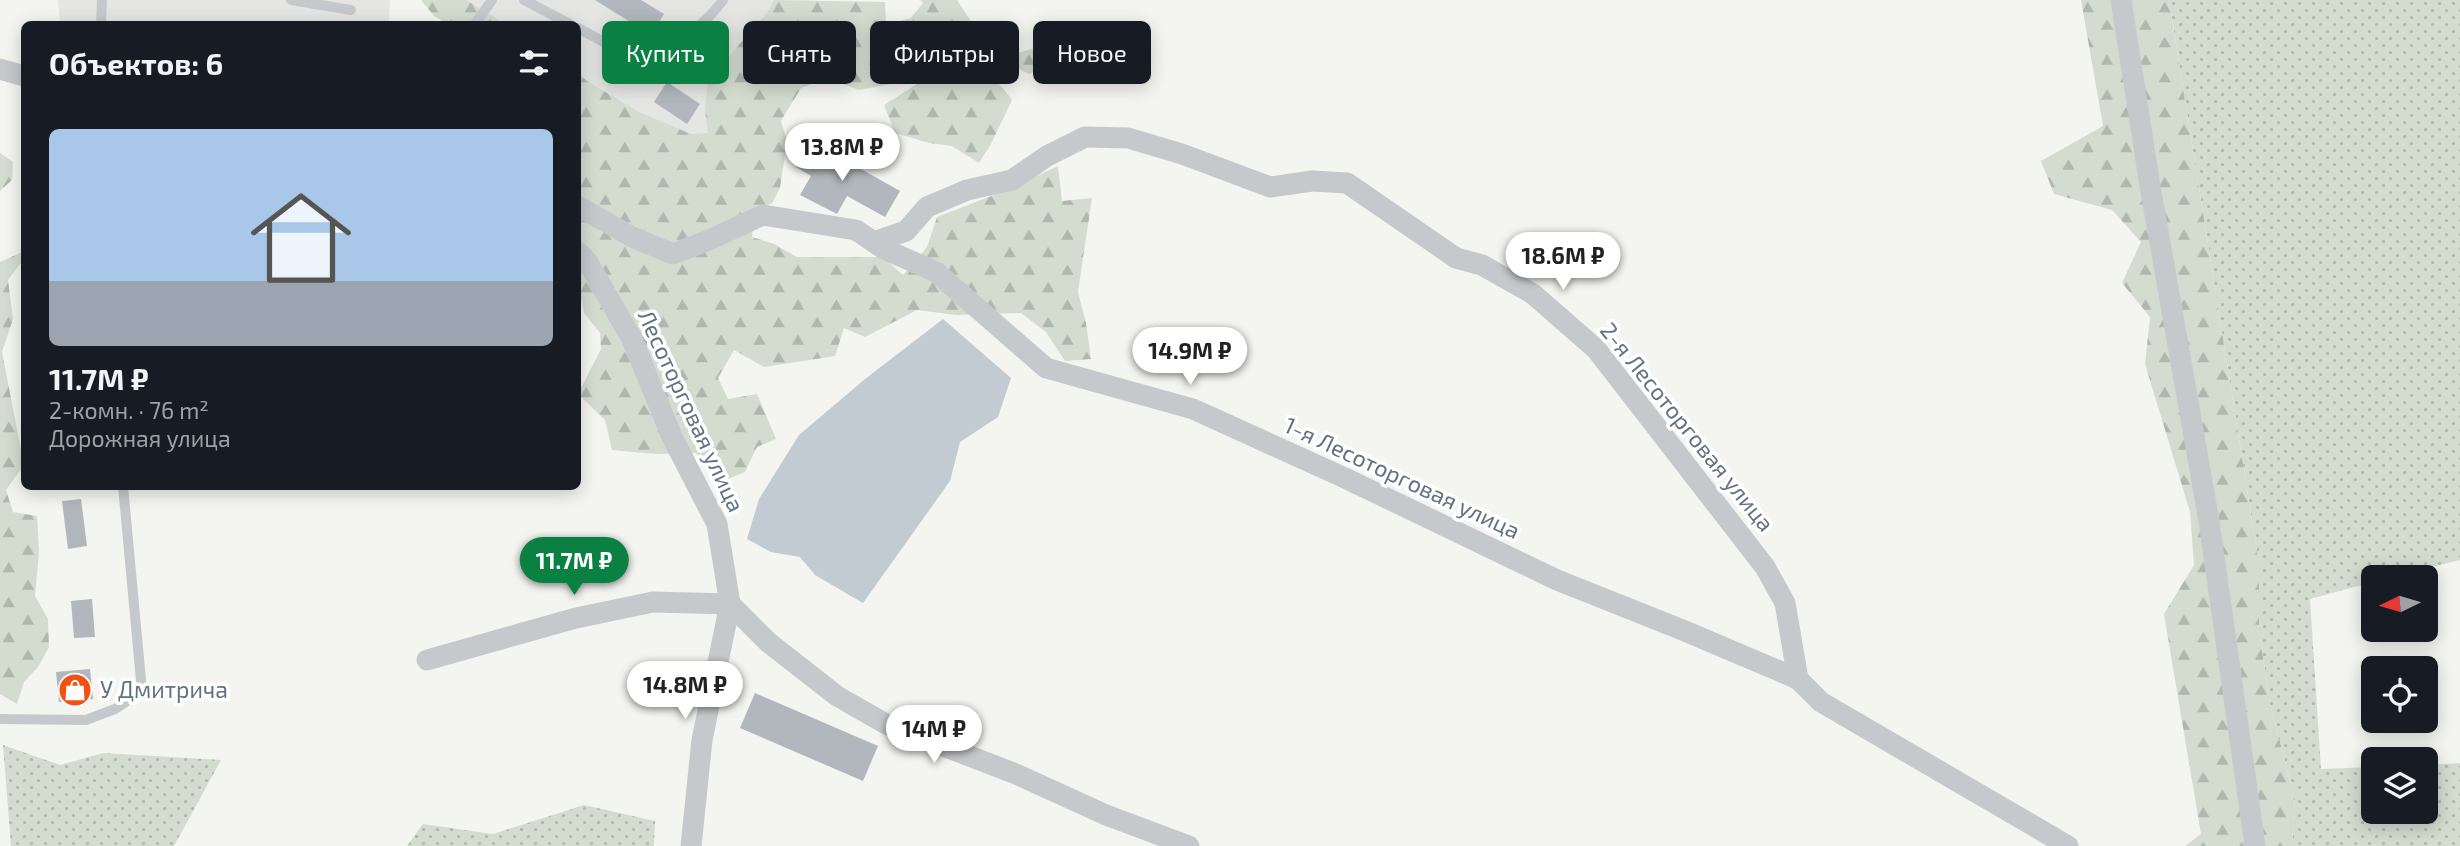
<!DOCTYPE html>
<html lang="ru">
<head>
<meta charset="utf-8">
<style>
  :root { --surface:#171b24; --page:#20242c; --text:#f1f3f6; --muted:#9ea1a6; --line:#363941; --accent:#0b8043 }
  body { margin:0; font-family:"Exo 2",sans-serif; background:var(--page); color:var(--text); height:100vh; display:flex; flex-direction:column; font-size:26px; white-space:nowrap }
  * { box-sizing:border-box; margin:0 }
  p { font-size:23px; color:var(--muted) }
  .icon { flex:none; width:38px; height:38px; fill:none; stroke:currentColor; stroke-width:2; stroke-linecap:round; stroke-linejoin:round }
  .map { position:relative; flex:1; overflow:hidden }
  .panel { position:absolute; left:21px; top:21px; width:560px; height:469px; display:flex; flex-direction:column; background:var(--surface); border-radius:10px; box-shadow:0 4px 18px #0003 }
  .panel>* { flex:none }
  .banner { position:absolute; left:602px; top:21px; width:665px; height:63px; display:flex; gap:14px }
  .needle { width:46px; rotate:265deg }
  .controls { position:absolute; left:2361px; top:565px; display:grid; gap:14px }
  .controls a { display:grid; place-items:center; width:77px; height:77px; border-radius:10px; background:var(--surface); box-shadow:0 4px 18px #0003; font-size:35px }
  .price { position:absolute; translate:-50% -60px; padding:0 16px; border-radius:24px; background:#fff; color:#222; font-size:23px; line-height:46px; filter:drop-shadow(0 2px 4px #0008) }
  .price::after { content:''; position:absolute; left:50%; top:42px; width:21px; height:16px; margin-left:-10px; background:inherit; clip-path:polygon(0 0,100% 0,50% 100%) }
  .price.current { background:var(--accent); color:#fff }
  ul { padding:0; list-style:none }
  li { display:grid; align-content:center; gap:14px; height:371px; padding:0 28px }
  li+li { border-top:2px solid var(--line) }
  li span { display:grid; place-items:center; height:217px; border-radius:10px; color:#555 }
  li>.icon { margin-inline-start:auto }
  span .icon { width:126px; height:126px; fill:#fffc; stroke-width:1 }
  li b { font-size:30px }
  h2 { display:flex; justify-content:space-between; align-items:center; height:84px; padding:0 28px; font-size:30px }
  .chip { padding:0 24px; border-radius:10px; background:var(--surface); box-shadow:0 4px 18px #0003; font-size:24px; line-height:63px }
  .chip.current { background:var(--accent); color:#fff }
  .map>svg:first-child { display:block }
  .built { fill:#e5e6e3 }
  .grass { fill:url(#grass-dots) }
  .forest { fill:url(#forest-firs) }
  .water { fill:#c1cbd1 }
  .building { fill:#b1b7bc }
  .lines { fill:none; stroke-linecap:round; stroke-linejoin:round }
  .lane { stroke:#c6c9cc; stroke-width:10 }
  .street { stroke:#c6c9cc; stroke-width:21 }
  .labels { text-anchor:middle; stroke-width:7; stroke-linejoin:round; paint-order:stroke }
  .street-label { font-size:23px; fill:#617283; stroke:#fff }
  .poi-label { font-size:23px; fill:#617283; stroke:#fff; text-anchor:start }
</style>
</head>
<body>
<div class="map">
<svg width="2460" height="846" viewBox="0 0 2460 846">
  <defs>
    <pattern id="grass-dots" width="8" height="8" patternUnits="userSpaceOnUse" patternTransform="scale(1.75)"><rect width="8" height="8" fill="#d4dcd0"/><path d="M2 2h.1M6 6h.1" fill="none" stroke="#afb7ae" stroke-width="1.8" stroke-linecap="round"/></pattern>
    <pattern id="forest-firs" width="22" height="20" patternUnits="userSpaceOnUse" patternTransform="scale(1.75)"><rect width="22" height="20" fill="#d4dcd0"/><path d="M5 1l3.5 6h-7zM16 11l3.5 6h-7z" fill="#afb7ae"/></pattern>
  </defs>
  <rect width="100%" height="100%" fill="#f4f5f0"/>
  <g class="built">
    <path d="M58,0H390L389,22L304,24H60Z"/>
    <path d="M443,0H779L700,147L578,78V24H484Z"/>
  </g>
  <g class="grass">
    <path d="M2169,0H2460V560L2391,577L2373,578V582L2310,599L2321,769L2373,767V812H2426V765L2460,763V846H2292L2295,799L2270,704L2259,631V564Z"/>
    <path d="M3,745L60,765L103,753L221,760L174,846H11Z"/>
    <path d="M584,805L655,821L654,846H407L423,824L493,834Z"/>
  </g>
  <g class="forest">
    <path d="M421,0H466L506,24H448L434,16Z"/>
    <path d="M774,0L885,2L886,25L911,18L923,3L920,0H957L972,23L990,27L1014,54L1059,41L1076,53L1029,74L972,46L945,38L940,59L952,82C981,70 994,74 1012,100L991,144L979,163L952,146L929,143L895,133L884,105L928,77L859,90L827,78L801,88L781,121L787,141L780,188L772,203L755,211L752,237L774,244L797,257H883L903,275L927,247L937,217L1007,190L1058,166L1062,201L1092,198L1078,292L1086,323L1091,359L1065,361L1046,332L1021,313L957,315L917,310L865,337L844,328L835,356L764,367L734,350L718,378L728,399L757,394L776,439L757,447L745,472L723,481L696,453L655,454L612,450L605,420L578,394L601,349L600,333L584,313L578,285V73L587,81L639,112L691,134L708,133L705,110L708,80L767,13Z"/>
    <path d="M2081,0H2169L2259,564V631L2270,704L2295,799L2292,846H2185L2201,834L2164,614L2194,565L2190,512L2145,364L2150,317L2122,283L2141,242L2112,210L2054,194L2041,161L2103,126Z"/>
    <path d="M0,153L13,162L12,180L0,191Z"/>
    <path d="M22,252L23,260L8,280L13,319L2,352L24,465L6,490L13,512L37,516L39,551L35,596L48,619L49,647L38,667L24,682L17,704L0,694V262Z"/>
  </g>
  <path class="water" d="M943,319L1011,378L998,417L960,442L950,481L863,603L815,575L800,557L771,552L747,539L759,499L799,435L865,379Z"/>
  <g class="building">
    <path d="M595,0H641L664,14L651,35Z"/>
    <path d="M667,82L700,104L687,124L654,102Z"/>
    <path d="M811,141L900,191L885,217L847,196L837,214L800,195L811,176L796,167Z"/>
    <path d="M81,499L87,546L68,549L62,501Z"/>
    <path d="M92,599L95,637L74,638L71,601Z"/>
    <path d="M90,669L93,699L59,702L56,672Z"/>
    <path d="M755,693L878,746L863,781L740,728Z"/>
  </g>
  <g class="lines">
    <g class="lane">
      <path d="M291,0L351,10"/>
      <path d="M524,0L570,24"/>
      <path d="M101,24L102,0"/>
      <path d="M475,24L492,0"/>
      <path d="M578,28L646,65C672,46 704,27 723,0"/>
      <path d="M0,719L86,720L115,709L142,691L123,486"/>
    </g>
    <g class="street">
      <path d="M2121,0L2150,186L2209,521L2255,846"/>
      <path d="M0,69L24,76"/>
      <path d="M578,206L632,237L673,254L709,240L763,215L856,230L884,249L936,272L1046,368L1193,409L1345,478L1557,580L1685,631L1798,679"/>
      <path d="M874,242L906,231L927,207L967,190L1012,180L1047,156L1085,137L1128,138L1182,154L1270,187L1312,181L1347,183L1456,258L1482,265L1533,294L1596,349L1765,567L1785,603L1798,679L1821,702L2068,846"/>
      <path d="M578,252L587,261L632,339L672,437L717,524L730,604L702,740L691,846"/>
      <path d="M730,604L768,642L837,696L886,724L1016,774L1106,815L1189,846"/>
      <path d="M427,660L576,618L653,602L730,604"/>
    </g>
  </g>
  <defs>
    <symbol id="shop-disc" viewBox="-11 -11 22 22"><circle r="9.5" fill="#f15113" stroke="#fff"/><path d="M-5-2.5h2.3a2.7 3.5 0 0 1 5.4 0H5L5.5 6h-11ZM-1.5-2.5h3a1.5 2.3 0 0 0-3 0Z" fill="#fff"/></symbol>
  </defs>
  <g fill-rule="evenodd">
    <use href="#shop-disc" x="56" y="671" width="38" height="38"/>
  </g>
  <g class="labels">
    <g class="street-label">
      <text transform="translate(691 411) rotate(65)" y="8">Лесоторговая улица</text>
      <text transform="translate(1687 427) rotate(51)" y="8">2-я Лесоторговая улица</text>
      <text transform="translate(1402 478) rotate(25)" y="8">1-я Лесоторговая улица</text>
    </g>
    <g class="poi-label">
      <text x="100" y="698">У Дмитрича</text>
    </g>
  </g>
</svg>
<div class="controls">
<a><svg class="needle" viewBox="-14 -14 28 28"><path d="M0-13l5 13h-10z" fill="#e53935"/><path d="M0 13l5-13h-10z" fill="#9ea1a6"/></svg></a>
<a><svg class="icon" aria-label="locate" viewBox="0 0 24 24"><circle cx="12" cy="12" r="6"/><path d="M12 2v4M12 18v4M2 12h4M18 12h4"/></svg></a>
<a><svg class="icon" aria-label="layers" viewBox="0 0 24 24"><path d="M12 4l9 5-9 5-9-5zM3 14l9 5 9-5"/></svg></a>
</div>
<b class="price" style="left:842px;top:183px">13.8M ₽</b>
<b class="price" style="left:1563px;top:292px">18.6M ₽</b>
<b class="price" style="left:1190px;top:387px">14.9M ₽</b>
<b class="price current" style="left:574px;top:597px">11.7M ₽</b>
<b class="price" style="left:685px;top:721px">14.8M ₽</b>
<b class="price" style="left:934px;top:765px">14M ₽</b>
<div class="banner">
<a class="chip current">Купить</a>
<a class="chip">Снять</a>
<a class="chip">Фильтры</a>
<a class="chip">Новое</a>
</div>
<section class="panel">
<h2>Объектов: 6<svg class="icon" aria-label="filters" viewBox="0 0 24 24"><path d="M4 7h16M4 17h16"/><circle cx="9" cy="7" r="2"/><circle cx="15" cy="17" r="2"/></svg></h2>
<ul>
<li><span style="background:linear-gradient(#a9c7e8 70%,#9aa5b1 0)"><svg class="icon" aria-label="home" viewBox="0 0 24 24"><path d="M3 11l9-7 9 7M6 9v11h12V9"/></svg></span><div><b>11.7M ₽</b><p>2-комн. · 76 m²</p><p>Дорожная улица</p></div></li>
</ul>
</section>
</div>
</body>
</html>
